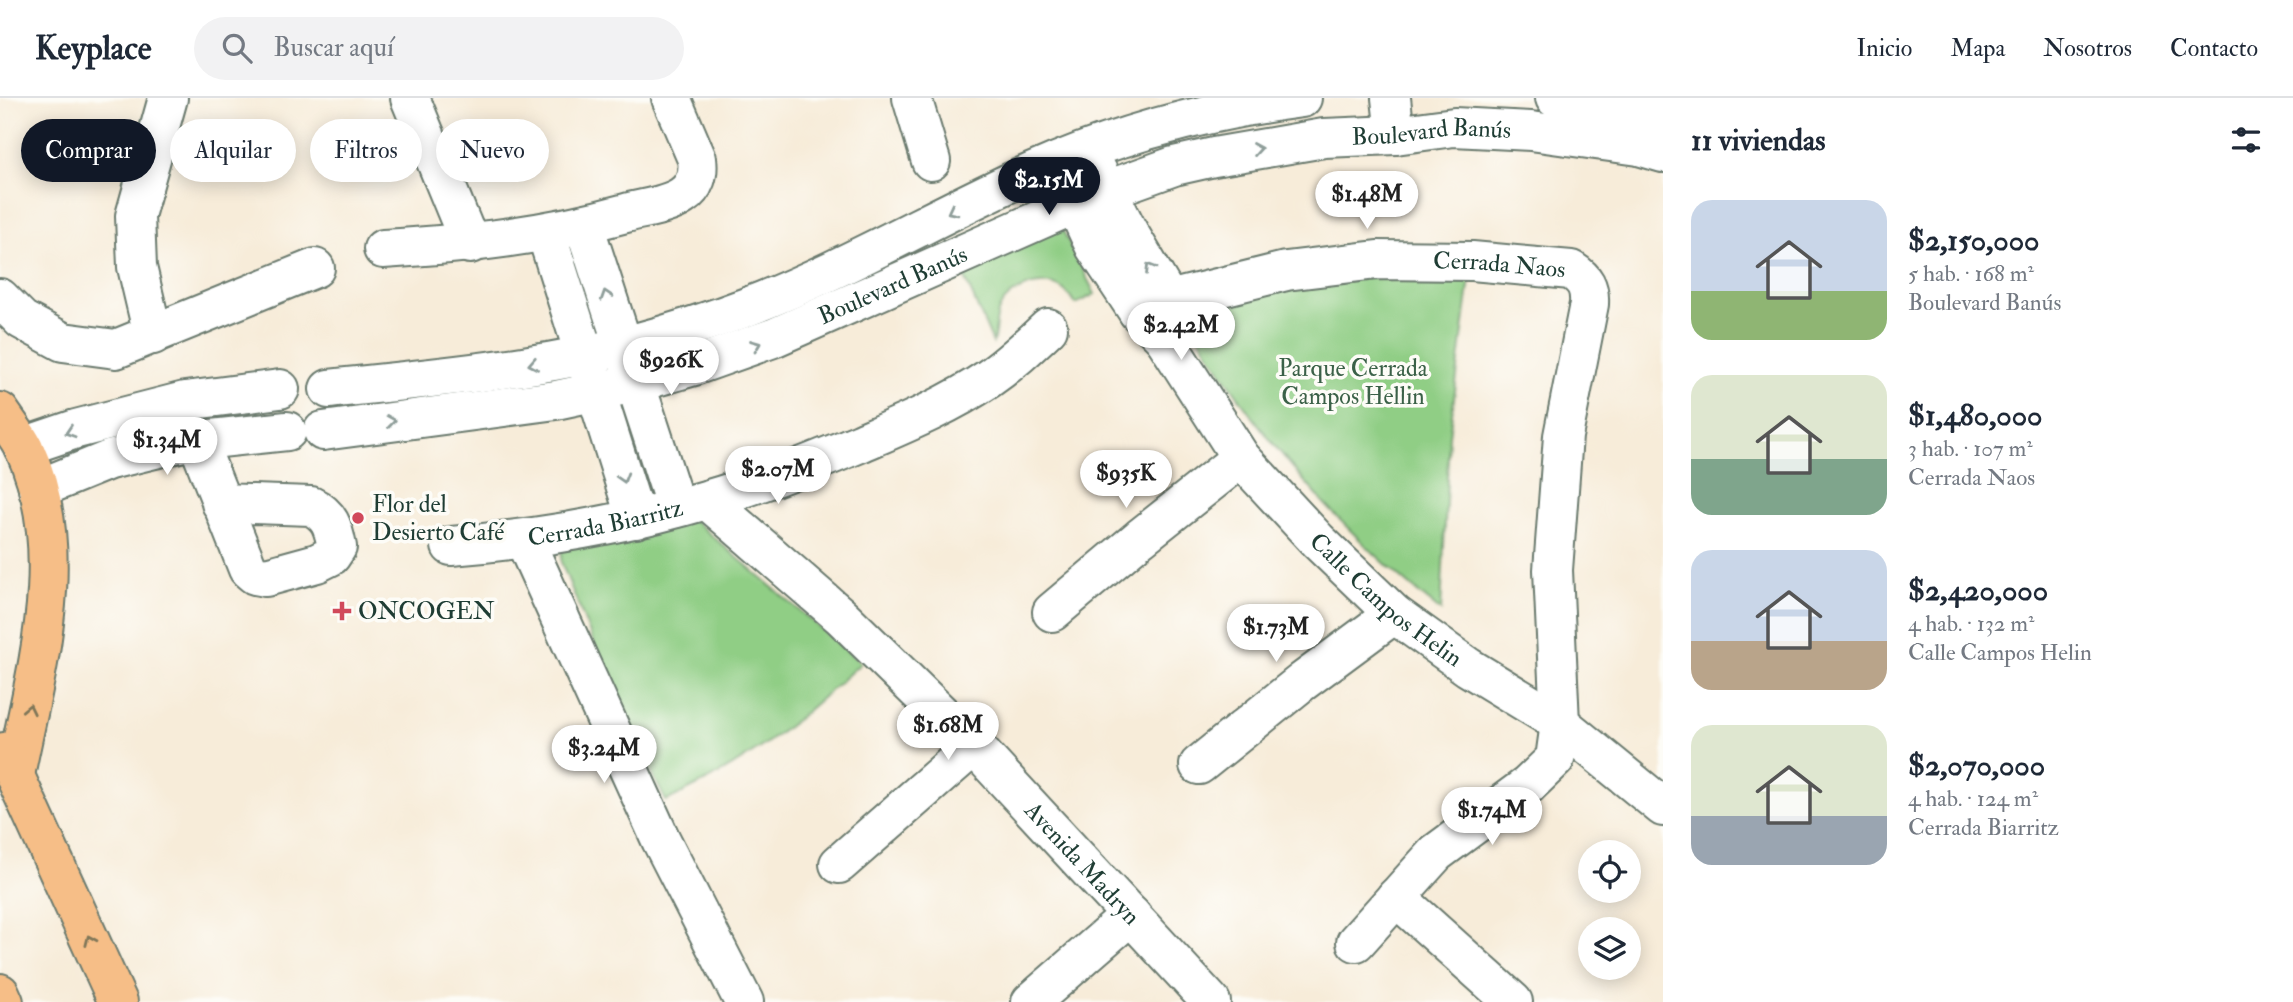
<!DOCTYPE html>
<html lang="es">
<head>
<meta charset="utf-8">
<style>
  :root { --surface:#fff; --page:#f2f2f3; --text:#1f2937; --muted:#747a83; --line:#e0e1e3; --accent:#111827 }
  body { margin:0; font-family:"IM FELL Double Pica",serif; background:var(--page); color:var(--text); height:100vh; display:flex; flex-direction:column; font-size:26px; white-space:nowrap }
  * { box-sizing:border-box; margin:0 }
  p { font-size:23px; color:var(--muted) }
  .icon { flex:none; width:38px; height:38px; fill:none; stroke:currentColor; stroke-width:2; stroke-linecap:round; stroke-linejoin:round }
  .map { position:relative; flex:1; overflow:hidden }
  .panel { display:flex; flex-direction:column; background:var(--surface); width:630px }
  .panel>* { flex:none }
  .guide { position:absolute; left:21px; top:21px; width:665px; height:63px; display:flex; gap:14px }
  .controls { position:absolute; left:1578px; top:742px; display:grid; gap:14px }
  .controls a { display:grid; place-items:center; width:63px; height:63px; border-radius:50%; background:var(--surface); box-shadow:0 4px 18px #0003; font-size:35px }
  .price { position:absolute; translate:-50% -60px; padding:0 16px; border-radius:24px; background:#fff; color:#222; font-size:23px; line-height:46px; filter:drop-shadow(0 2px 4px #0008) }
  .price::after { content:''; position:absolute; left:50%; top:42px; width:21px; height:16px; margin-left:-10px; background:inherit; clip-path:polygon(0 0,100% 0,50% 100%) }
  .price.active { background:var(--accent); color:#fff }
  ul { padding:0; list-style:none }
  li { display:flex; align-items:center; gap:21px; height:175px; padding:0 28px }
  li span { display:grid; place-items:center; flex:none; width:196px; height:140px; border-radius:21px; color:#555 }
  li>.icon { margin-inline-start:auto }
  span .icon { width:84px; height:84px; fill:#fffc; stroke-width:1 }
  li b { font-size:30px }
  h2 { display:flex; justify-content:space-between; align-items:center; height:84px; padding:0 28px; font-size:30px }
  .chip { padding:0 24px; border-radius:32px; background:var(--surface); box-shadow:0 4px 18px #0003; font-size:24px; line-height:63px }
  .chip.active { background:var(--accent); color:#fff }
  header { display:flex; align-items:center; gap:42px; box-sizing:border-box; height:98px; padding:0 35px; background:var(--surface); border-bottom:2px solid var(--line) }
  header strong { font-size:33px }
  nav { display:flex; gap:38px; margin-inline-start:auto; font-size:24px }
  .search { width:490px; height:63px; background:var(--page); display:flex; align-items:center; gap:18px; box-sizing:border-box; padding:0 24px; border-radius:38px; color:var(--muted); font-size:26px }
  main { display:flex; flex:1; min-height:0 }
  .map>svg:first-child { display:block }
  .green { fill:#90ce85; stroke:#58865c; stroke-width:2 }
  .lines { fill:none; stroke-linecap:round; stroke-linejoin:round }
  .minor-casing { stroke:#6b7a6e; stroke-width:42 }
  .major-casing { stroke:#6b7a6e; stroke-width:42 }
  .minor { stroke:#fff; stroke-width:38 }
  .major { stroke:#f6be87; stroke-width:38 }
  .oneway { stroke:#8f9e9a }
  .oneway2 { stroke:#807759 }
  .poi-dot { fill:#d1495b; stroke:#fdfcf7; stroke-width:2.5 }
  .labels { text-anchor:middle; stroke-width:7; stroke-linejoin:round; paint-order:stroke }
  .street-label { font-size:24px; fill:#1f3d34; stroke:#fdfcf7 }
  .park-label { font-size:24px; fill:#3b6148; stroke:#fdfcf7 }
  .poi-label { font-size:24px; fill:#1f3d34; stroke:#fdfcf7; text-anchor:start }
</style>
</head>
<body>
<header>
<strong>Keyplace</strong>
<div class="search"><svg class="icon" aria-label="search" viewBox="0 0 24 24"><circle cx="10" cy="10" r="6"/><path d="M15 15l6 6"/></svg>Buscar aquí</div>
<nav><a>Inicio</a><a>Mapa</a><a>Nosotros</a><a>Contacto</a></nav>
</header>
<main>
<div class="map">
<svg width="1663" height="904" viewBox="0 0 1663 904">
  <rect width="100%" height="100%" fill="#fdfcf7"/>
  <filter id="ink" filterUnits="userSpaceOnUse"><feTurbulence type="fractalNoise" baseFrequency=".0143" numOctaves="2"/><feDisplacementMap in="SourceGraphic" scale="14" xChannelSelector="R" yChannelSelector="G"/><feConvolveMatrix kernelMatrix="1 2 1 2 8 2 1 2 1" color-interpolation-filters="sRGB"/></filter>
  <filter id="wash" filterUnits="userSpaceOnUse"><feTurbulence type="fractalNoise" baseFrequency=".00686" numOctaves="4" result="noise"/><feDisplacementMap in="SourceGraphic" scale="28" xChannelSelector="R" yChannelSelector="G"/><feGaussianBlur stdDeviation="1.57" result="paint"/><feColorMatrix in="noise" values="0 0 0 0 0 0 0 0 0 0 0 0 0 0 0 0 0 1.4 0 .05"/><feComposite in="paint" operator="in"/></filter>
  <g filter="url(#wash)">
    <rect width="100%" height="100%" fill="#f7ecd9"/>
    <g class="green">
      <path d="M1057,121L1095,196L1076,206C1073,202 1069,197 1065,193C1045,176 1008,191 999,212C995,222 996,235 993,245L962,173Z"/>
      <path d="M1367,178L1470,181L1449,338L1441,513C1336,430 1255,335 1188,220L1289,190Z"/>
      <path d="M691,420L861,565C816,606 769,649 715,678C699,687 682,695 666,703L624,620L561,464L562,451Z"/>
    </g>
  </g>
  <g filter="url(#ink)">
    <g class="lines">
      <defs>
        <g id="minor">
          <path d="M410,0L470,146"/>
          <path d="M912,0L931,63"/>
          <path d="M1391,0L1395,37"/>
          <path d="M1555,0L1663,18"/>
          <path d="M1064,82L1095,149L1138,214L1164,240L1169,202L1128,133L1096,70"/>
          <path d="M584,127L676,410"/>
          <path d="M546,135L636,421"/>
          <path d="M383,151C468,146 543,138 626,115C644,110 667,108 682,98C696,89 699,75 697,61L671,0"/>
          <path d="M0,200L22,222L63,244L116,251L315,170"/>
          <path id="s1" d="M1138,214L1169,202L1286,173L1377,162L1472,163L1571,172C1585,181 1590,189 1589,206L1563,338L1553,472L1560,625L1555,661L1528,687L1436,755L1356,844"/>
          <path d="M153,237L137,169L135,118L168,0"/>
          <path id="s2" d="M1164,240L1241,360L1318,443L1394,516L1468,569L1560,625L1663,709"/>
          <path d="M329,291C394,284 459,278 523,268C599,257 676,236 747,209C846,171 937,117 1033,74C1118,36 1211,12 1302,0"/>
          <path id="s3" d="M323,333L556,302L635,285L694,268L773,240L1107,92L1174,68L1214,59L1324,40L1395,37L1454,29L1531,33L1639,48L1663,55"/>
          <path d="M197,342L248,471L255,477L266,479L317,465L331,458L337,449C333,429 330,417 311,408L221,405"/>
          <path d="M23,349L76,331L185,303L280,291"/>
          <path d="M38,391L109,362L183,344L287,333"/>
          <path id="s4" d="M707,402L842,519L974,648L1211,904"/>
          <path d="M524,441L661,742L744,904"/>
          <path id="s5" d="M451,448C537,441 622,427 706,402C758,387 810,366 860,345C904,326 948,308 988,281C1010,266 1029,248 1048,230"/>
          <path d="M1052,514L1140,440L1241,360"/>
          <path d="M1199,667L1302,584L1394,516"/>
          <path d="M839,766L974,648"/>
          <path d="M1396,799L1513,904"/>
          <path d="M1031,904L1131,817"/>
        </g>
        <g id="major">
          <path d="M0,314C8,326 18,338 24,350C72,454 36,572 15,677"/>
          <path d="M4,654L118,904"/>
          <path d="M0,895L4,904"/>
        </g>
      </defs>
      <use href="#minor" class="minor-casing"/>
      <use href="#major" class="major-casing"/>
      <use href="#minor" class="minor"/>
      <use href="#major" class="major"/>
    </g>
    <defs><path id="oneway-chevron" d="M-2-3.5L2.5 0L-2 3.5" fill="none" stroke-width="1.6" stroke-linecap="round" stroke-linejoin="round" transform="scale(1.75)"/></defs>
    <g class="oneway">
      <use href="#oneway-chevron" transform="translate(1257 51) rotate(-10)"/>
      <use href="#oneway-chevron" transform="translate(952 113) rotate(153)"/>
      <use href="#oneway-chevron" transform="translate(1150 170) rotate(-121)"/>
      <use href="#oneway-chevron" transform="translate(606 197) rotate(-108)"/>
      <use href="#oneway-chevron" transform="translate(756 247) rotate(-21)"/>
      <use href="#oneway-chevron" transform="translate(533 266) rotate(169)"/>
      <use href="#oneway-chevron" transform="translate(391 323) rotate(-8)"/>
      <use href="#oneway-chevron" transform="translate(70 334) rotate(162)"/>
      <use href="#oneway-chevron" transform="translate(623 380) rotate(73)"/>
    </g>
    <g class="oneway2">
      <use href="#oneway-chevron" transform="translate(29 611) rotate(-78)"/>
      <use href="#oneway-chevron" transform="translate(90 842) rotate(-114)"/>
    </g>
  </g>
  <g class="poi-dot">
    <circle cx="358" cy="420" r="7"/>
    <path d="M338.5 502.5h7v7h7v7h-7v7h-7v-7h-7v-7h7z"/>
  </g>
  <g class="labels">
    <g class="street-label">
      <text dy="8" stroke="none"><textPath href="#s3" startOffset="1158">Boulevard Banús</textPath></text>
      <text dy="8" stroke="none"><textPath href="#s1" startOffset="368">Cerrada Naos</textPath></text>
      <text dy="8" stroke="none"><textPath href="#s3" startOffset="592">Boulevard Banús</textPath></text>
      <text dy="8" stroke="none"><textPath href="#s5" startOffset="156">Cerrada Biarritz</textPath></text>
      <text dy="8" stroke="none"><textPath href="#s2" startOffset="346">Calle Campos Helin</textPath></text>
      <text dy="8" stroke="none"><textPath href="#s4" startOffset="523">Avenida Madryn</textPath></text>
    </g>
    <g class="park-label">
      <text x="1353" y="278">Parque Cerrada<tspan x="1353" dy="28">Campos Hellin</tspan></text>
    </g>
    <g class="poi-label">
      <text x="372" y="414">Flor del<tspan x="372" dy="28">Desierto Café</tspan></text>
      <text x="358" y="521">ONCOGEN</text>
    </g>
  </g>
</svg>
<div class="controls">
<a><svg class="icon" aria-label="locate" viewBox="0 0 24 24"><circle cx="12" cy="12" r="6"/><path d="M12 2v4M12 18v4M2 12h4M18 12h4"/></svg></a>
<a><svg class="icon" aria-label="layers" viewBox="0 0 24 24"><path d="M12 4l9 5-9 5-9-5zM3 14l9 5 9-5"/></svg></a>
</div>
<b class="price active" style="left:1049px;top:119px">$2.15M</b>
<b class="price" style="left:1367px;top:133px">$1.48M</b>
<b class="price" style="left:1181px;top:264px">$2.42M</b>
<b class="price" style="left:671px;top:299px">$926K</b>
<b class="price" style="left:167px;top:379px">$1.34M</b>
<b class="price" style="left:778px;top:408px">$2.07M</b>
<b class="price" style="left:1126px;top:412px">$935K</b>
<b class="price" style="left:1276px;top:566px">$1.73M</b>
<b class="price" style="left:948px;top:664px">$1.68M</b>
<b class="price" style="left:604px;top:687px">$3.24M</b>
<b class="price" style="left:1492px;top:749px">$1.74M</b>
<div class="guide">
<a class="chip active">Comprar</a>
<a class="chip">Alquilar</a>
<a class="chip">Filtros</a>
<a class="chip">Nuevo</a>
</div>
</div>
<section class="panel">
<h2>11 viviendas<svg class="icon" aria-label="filters" viewBox="0 0 24 24"><path d="M4 7h16M4 17h16"/><circle cx="9" cy="7" r="2"/><circle cx="15" cy="17" r="2"/></svg></h2>
<ul>
<li><span style="background:linear-gradient(#c9d6e8 65%,#8fb573 0)"><svg class="icon" aria-label="home" viewBox="0 0 24 24"><path d="M3 11l9-7 9 7M6 9v11h12V9"/></svg></span><div><b>$2,150,000</b><p>5 hab. · 168 m²</p><p>Boulevard Banús</p></div></li>
<li><span style="background:linear-gradient(#dfe7d0 60%,#7fa58c 0)"><svg class="icon" aria-label="home" viewBox="0 0 24 24"><path d="M3 11l9-7 9 7M6 9v11h12V9"/></svg></span><div><b>$1,480,000</b><p>3 hab. · 107 m²</p><p>Cerrada Naos</p></div></li>
<li><span style="background:linear-gradient(#c9d6e8 65%,#b9a48a 0)"><svg class="icon" aria-label="home" viewBox="0 0 24 24"><path d="M3 11l9-7 9 7M6 9v11h12V9"/></svg></span><div><b>$2,420,000</b><p>4 hab. · 132 m²</p><p>Calle Campos Helin</p></div></li>
<li><span style="background:linear-gradient(#dfe7d0 65%,#9aa5b1 0)"><svg class="icon" aria-label="home" viewBox="0 0 24 24"><path d="M3 11l9-7 9 7M6 9v11h12V9"/></svg></span><div><b>$2,070,000</b><p>4 hab. · 124 m²</p><p>Cerrada Biarritz</p></div></li>
</ul>
</section>
</main>
</body>
</html>
